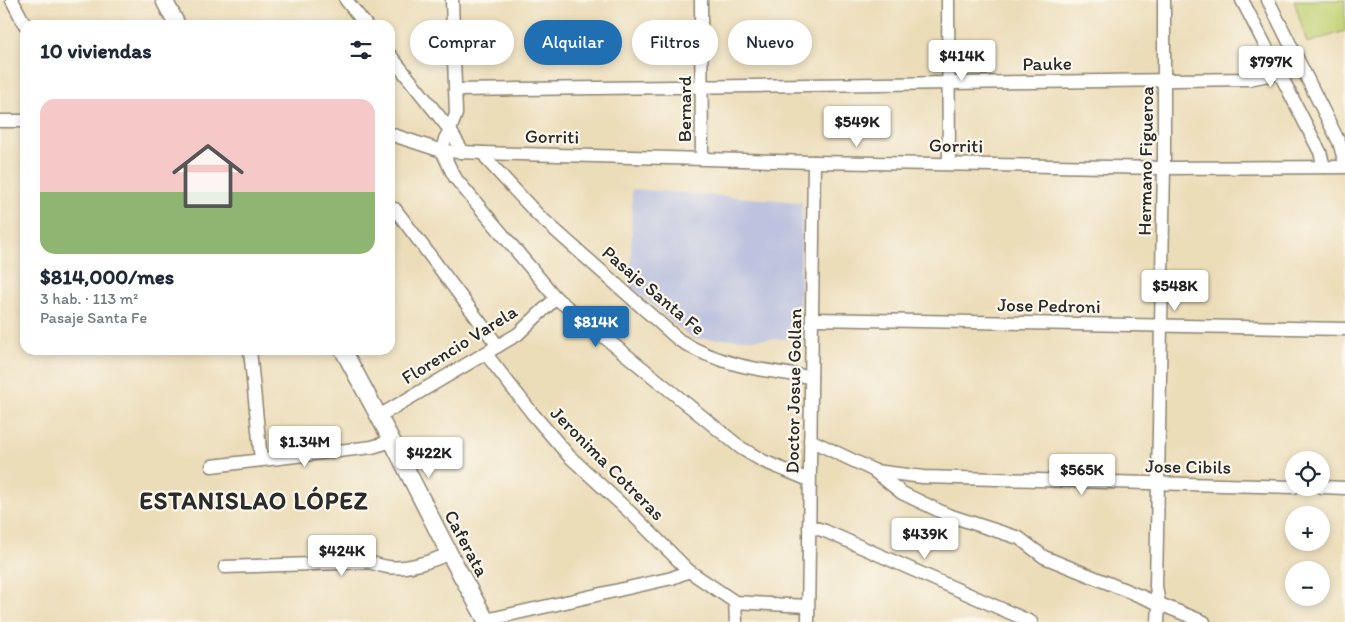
<!DOCTYPE html>
<html lang="es">
<head>
<meta charset="utf-8">
<style>
  :root { --surface:#fff; --page:#f6f6f7; --text:#1f2937; --muted:#747a83; --line:#e0e1e3; --accent:#1f6fb2 }
  body { margin:0; font-family:Itim,sans-serif; background:var(--page); color:var(--text); height:100vh; display:flex; flex-direction:column; font-size:19px; white-space:nowrap }
  * { box-sizing:border-box; margin:0 }
  p { font-size:16px; color:var(--muted) }
  .icon { flex:none; width:28px; height:28px; fill:none; stroke:currentColor; stroke-width:2; stroke-linecap:round; stroke-linejoin:round }
  .map { position:relative; flex:1; overflow:hidden }
  .side { position:absolute; left:20px; top:20px; width:375px; height:335px; display:flex; flex-direction:column; background:var(--surface); border-radius:15px; box-shadow:0 2px 8px #0003 }
  .side>* { flex:none }
  .banner { position:absolute; left:410px; top:20px; width:475px; height:45px; display:flex; gap:10px }
  .controls { position:absolute; left:1285px; top:451px; display:grid; gap:10px }
  .controls a { display:grid; place-items:center; width:45px; height:45px; border-radius:50%; background:var(--surface); box-shadow:0 2px 8px #0003; font-size:25px }
  .price { position:absolute; translate:-50% -42px; padding:0 11px; border-radius:5px; background:#fff; color:#222; font-size:16px; line-height:32px; filter:drop-shadow(0 1px 2px #0008) }
  .price::after { content:''; position:absolute; left:50%; top:30px; width:15px; height:11px; margin-left:-8px; background:inherit; clip-path:polygon(0 0,100% 0,50% 100%) }
  .price.selected { background:var(--accent); color:#fff }
  ul { padding:0; list-style:none }
  li { display:grid; align-content:center; gap:10px; height:265px; padding:0 20px }
  li+li { border-top:1px solid var(--line) }
  li span { display:grid; place-items:center; height:155px; border-radius:15px; color:#555 }
  li>.icon { margin-inline-start:auto }
  span .icon { width:90px; height:90px; fill:#fffc; stroke-width:1 }
  li b { font-size:21px }
  h2 { display:flex; justify-content:space-between; align-items:center; height:60px; padding:0 20px; font-size:21px }
  .chip { padding:0 18px; border-radius:22px; background:var(--surface); box-shadow:0 2px 8px #0003; font-size:18px; line-height:45px }
  .chip.selected { background:var(--accent); color:#fff }
  .map>svg:first-child { display:block }
  .industrial { fill:#bdc3de }
  .green { fill:#c2d275; stroke:#767e50 }
  .lines { fill:none; stroke-linecap:round; stroke-linejoin:round }
  .minor-casing { stroke:#8c8472; stroke-width:15 }
  .tertiary-casing { stroke:#8c8472; stroke-width:19 }
  .minor { stroke:#fff; stroke-width:12 }
  .tertiary { stroke:#fff; stroke-width:16 }
  .labels { text-anchor:middle; stroke-width:4.5; stroke-linejoin:round; paint-order:stroke }
  .street-label { font-size:19px; fill:#2b2b2b; stroke:#fbf7ec }
  .district-label { font-size:24px; font-weight:bold; letter-spacing:1px; fill:#2b2b2b; stroke:#fbf7ec }
</style>
</head>
<body>
<div class="map">
<svg width="1345" height="622" viewBox="0 0 1345 622">
  <rect width="100%" height="100%" fill="#fbf7ec"/>
  <filter id="ink" filterUnits="userSpaceOnUse"><feTurbulence type="fractalNoise" baseFrequency=".02" numOctaves="2"/><feDisplacementMap in="SourceGraphic" scale="10" xChannelSelector="R" yChannelSelector="G"/><feConvolveMatrix kernelMatrix="1 2 1 2 8 2 1 2 1" color-interpolation-filters="sRGB"/></filter>
  <filter id="wash" filterUnits="userSpaceOnUse"><feTurbulence type="fractalNoise" baseFrequency=".0096" numOctaves="4" result="noise"/><feDisplacementMap in="SourceGraphic" scale="20" xChannelSelector="R" yChannelSelector="G"/><feGaussianBlur stdDeviation="1.12" result="paint"/><feColorMatrix in="noise" values="0 0 0 0 0 0 0 0 0 0 0 0 0 0 0 0 0 1.4 0 .05"/><feComposite in="paint" operator="in"/></filter>
  <g filter="url(#wash)">
    <rect width="100%" height="100%" fill="#ecddb9"/>
    <path class="industrial" d="M632,189L802,202L798,339H693L631,287Z"/>
    <path class="green" d="M1294,0H1345V31L1307,43Z"/>
  </g>
  <g filter="url(#ink)">
    <g class="lines">
      <defs>
        <g id="minor">
          <path d="M12,0L25,25"/>
          <path d="M346,0L366,25"/>
          <path d="M452,0L456,114L450,130L445,139L442,151L451,170L456,179L556,298L741,448L763,461L809,480"/>
          <path d="M701,0L702,158"/>
          <path d="M948,0L949,163"/>
          <path d="M1242,0L1320,152L1324,167"/>
          <path d="M1268,0L1339,142L1345,163"/>
          <path d="M390,55L450,130L463,152"/>
          <path d="M455,90L1249,79L1278,73"/>
          <path d="M0,121H25"/>
          <path d="M390,134L442,151L483,153L814,162L1164,168L1345,167"/>
          <path d="M483,153L489,162L538,215L679,340C719,366 765,371 811,377"/>
          <path d="M395,209L498,346"/>
          <path d="M813,319L1345,329"/>
          <path d="M250,350L261,460"/>
          <path d="M486,354L532,413L569,456L634,516L689,571L735,602L807,606"/>
          <path d="M379,416L518,334L556,298"/>
          <path d="M810,440L873,470L902,493L948,515L1019,538L1044,557L1204,622"/>
          <path d="M212,466L372,447L392,441"/>
          <path d="M875,471L923,477L1294,487"/>
          <path d="M1321,487L1345,488"/>
          <path d="M809,526L825,531L1031,622"/>
          <path d="M225,567L369,562C375,564 382,566 388,567C405,570 434,561 449,553"/>
          <path d="M735,602L736,622"/>
          <path d="M486,620L672,578L689,571"/>
          <path d="M808,622L814,162"/>
          <path d="M1158,622L1159,604L1156,586L1164,168V0"/>
        </g>
        <g id="tertiary">
          <path d="M164,0L177,25"/>
          <path d="M343,350L392,441L449,553L487,622"/>
        </g>
      </defs>
      <use href="#minor" class="minor-casing"/>
      <use href="#tertiary" class="tertiary-casing"/>
      <use href="#minor" class="minor"/>
      <use href="#tertiary" class="tertiary"/>
    </g>
  </g>
  <g class="labels">
    <g class="street-label">
      <text transform="translate(1047 63) rotate(-1)" y="7">Pauke</text>
      <text transform="translate(684 109) rotate(-90)" y="7">Bernard</text>
      <text transform="translate(552 136) rotate(1)" y="7">Gorriti</text>
      <text transform="translate(956 145) rotate(1)" y="7">Gorriti</text>
      <text transform="translate(1145 161) rotate(-89)" y="7">Hermano Figueroa</text>
      <text transform="translate(654 290) rotate(40)" y="7">Pasaje Santa Fe</text>
      <text transform="translate(1049 305) rotate(1)" y="7">Jose Pedroni</text>
      <text transform="translate(459 344) rotate(-32)" y="7">Florencio Varela</text>
      <text transform="translate(793 391) rotate(-89)" y="7">Doctor Josue Gollan</text>
      <text transform="translate(608 463) rotate(45)" y="7">Jeronima Cotreras</text>
      <text transform="translate(1188 466) rotate(1)" y="7">Jose Cibils</text>
      <text transform="translate(467 543) rotate(62)" y="7">Caferata</text>
    </g>
    <g class="district-label">
      <text x="254" y="509">ESTANISLAO LÓPEZ</text>
    </g>
  </g>
</svg>
<div class="controls">
<a><svg class="icon" aria-label="locate" viewBox="0 0 24 24"><circle cx="12" cy="12" r="6"/><path d="M12 2v4M12 18v4M2 12h4M18 12h4"/></svg></a>
<a>+</a>
<a>−</a>
</div>
<b class="price" style="left:962px;top:82px">$414K</b>
<b class="price" style="left:1271px;top:88px">$797K</b>
<b class="price" style="left:857px;top:148px">$549K</b>
<b class="price" style="left:1175px;top:312px">$548K</b>
<b class="price selected" style="left:596px;top:348px">$814K</b>
<b class="price" style="left:305px;top:468px">$1.34M</b>
<b class="price" style="left:429px;top:479px">$422K</b>
<b class="price" style="left:1082px;top:496px">$565K</b>
<b class="price" style="left:925px;top:560px">$439K</b>
<b class="price" style="left:342px;top:577px">$424K</b>
<div class="banner">
<a class="chip">Comprar</a>
<a class="chip selected">Alquilar</a>
<a class="chip">Filtros</a>
<a class="chip">Nuevo</a>
</div>
<section class="side">
<h2>10 viviendas<svg class="icon" aria-label="filters" viewBox="0 0 24 24"><path d="M4 7h16M4 17h16"/><circle cx="9" cy="7" r="2"/><circle cx="15" cy="17" r="2"/></svg></h2>
<ul>
<li><span style="background:linear-gradient(#f6c9c9 60%,#8fb573 0)"><svg class="icon" aria-label="home" viewBox="0 0 24 24"><path d="M3 11l9-7 9 7M6 9v11h12V9"/></svg></span><div><b>$814,000/mes</b><p>3 hab. · 113 m²</p><p>Pasaje Santa Fe</p></div></li>
</ul>
</section>
</div>
</body>
</html>
